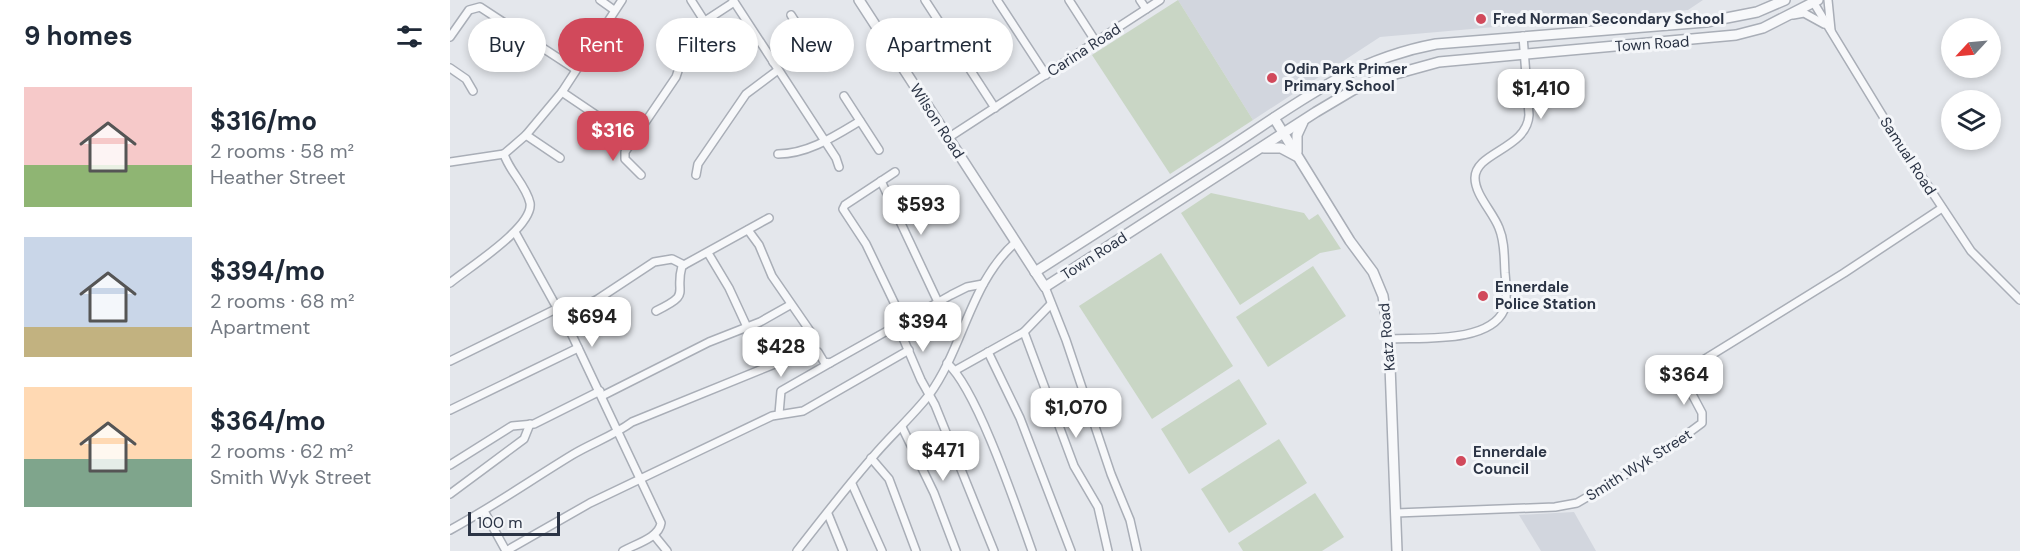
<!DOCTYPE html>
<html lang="en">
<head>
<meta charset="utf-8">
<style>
  :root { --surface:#fff; --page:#f6f6f7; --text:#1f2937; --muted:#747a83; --accent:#d1495b }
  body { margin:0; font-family:"DM Sans",sans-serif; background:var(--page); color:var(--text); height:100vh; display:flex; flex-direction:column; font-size:22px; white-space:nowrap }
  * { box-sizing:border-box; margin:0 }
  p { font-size:20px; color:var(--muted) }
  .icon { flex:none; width:33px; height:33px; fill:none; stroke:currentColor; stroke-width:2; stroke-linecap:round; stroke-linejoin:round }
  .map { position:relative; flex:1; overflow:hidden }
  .side { display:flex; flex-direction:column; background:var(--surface); width:450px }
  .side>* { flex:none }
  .guide { position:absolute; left:18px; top:18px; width:570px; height:54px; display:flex; gap:12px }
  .needle { width:39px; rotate:244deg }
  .tools { position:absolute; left:1491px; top:18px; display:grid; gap:12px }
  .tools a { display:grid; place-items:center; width:60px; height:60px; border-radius:50%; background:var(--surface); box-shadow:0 3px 9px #0003; font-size:30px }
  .scale { position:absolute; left:18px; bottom:15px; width:92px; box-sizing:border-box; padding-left:6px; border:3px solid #2b3445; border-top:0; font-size:16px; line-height:21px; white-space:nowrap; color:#2b3445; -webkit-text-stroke:4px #f4f6f9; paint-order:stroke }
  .price { position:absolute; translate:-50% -51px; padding:0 14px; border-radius:12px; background:#fff; color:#222; font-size:20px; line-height:39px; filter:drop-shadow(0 2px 3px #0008) }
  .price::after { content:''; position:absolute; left:50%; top:36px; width:18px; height:14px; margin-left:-9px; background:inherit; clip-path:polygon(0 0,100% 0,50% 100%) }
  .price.on { background:var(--accent); color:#fff }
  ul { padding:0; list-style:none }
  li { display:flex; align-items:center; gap:18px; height:150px; padding:0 24px }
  li span { display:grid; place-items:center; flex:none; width:168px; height:120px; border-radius:0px; color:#555 }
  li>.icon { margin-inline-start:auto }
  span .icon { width:72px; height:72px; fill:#fffc; stroke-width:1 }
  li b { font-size:26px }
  h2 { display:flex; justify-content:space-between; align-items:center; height:72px; padding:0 24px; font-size:26px }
  .pill { padding:0 21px; border-radius:27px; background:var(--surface); box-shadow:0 3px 9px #0003; font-size:21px; line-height:54px }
  .pill.on { background:var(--accent); color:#fff }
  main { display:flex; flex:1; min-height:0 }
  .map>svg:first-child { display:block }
  .built { fill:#d2d6de }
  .green { fill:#c9d6c5 }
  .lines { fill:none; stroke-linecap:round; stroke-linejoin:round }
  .minor-casing { stroke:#a9aeb7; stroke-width:10 }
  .tertiary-casing { stroke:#a9aeb7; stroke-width:12 }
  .minor { stroke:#f7f8fa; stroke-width:7 }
  .tertiary { stroke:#f7f8fa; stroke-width:9 }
  .poi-dot { fill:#d1495b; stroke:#f4f6f9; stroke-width:2 }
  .labels { text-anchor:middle; stroke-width:6; stroke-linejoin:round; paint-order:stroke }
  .poi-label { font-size:15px; font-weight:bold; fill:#2b3445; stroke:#f4f6f9; text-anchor:start }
  .street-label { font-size:15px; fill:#2b3445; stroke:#f4f6f9 }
</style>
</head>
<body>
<main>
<section class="side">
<h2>9 homes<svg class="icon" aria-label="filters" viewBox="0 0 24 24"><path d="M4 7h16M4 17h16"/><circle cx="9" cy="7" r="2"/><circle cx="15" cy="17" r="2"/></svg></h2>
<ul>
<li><span style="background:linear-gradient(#f6c9c9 65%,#8fb573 0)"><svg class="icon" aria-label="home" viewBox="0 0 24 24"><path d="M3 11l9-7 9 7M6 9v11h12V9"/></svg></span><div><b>$316/mo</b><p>2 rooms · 58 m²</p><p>Heather Street</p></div></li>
<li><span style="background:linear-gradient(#c9d6e8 75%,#c2b280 0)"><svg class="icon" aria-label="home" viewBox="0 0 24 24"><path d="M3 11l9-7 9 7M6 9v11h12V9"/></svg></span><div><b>$394/mo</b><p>2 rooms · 68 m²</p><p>Apartment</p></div></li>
<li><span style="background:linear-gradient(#ffd9b3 60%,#7fa58c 0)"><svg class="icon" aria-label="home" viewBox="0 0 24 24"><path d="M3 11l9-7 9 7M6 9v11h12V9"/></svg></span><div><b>$364/mo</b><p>2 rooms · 62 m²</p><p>Smith Wyk Street</p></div></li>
</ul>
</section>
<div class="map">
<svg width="1570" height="551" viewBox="0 0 1570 551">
  <rect width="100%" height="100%" fill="#e4e7ec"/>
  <g class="built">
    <path d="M728,0H1253L1238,10L930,37L803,120Z"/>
    <path d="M1124,512L1146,551H1091L1069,515Z"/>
  </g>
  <g class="green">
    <path d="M728,0L803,120L720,174L642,55Z"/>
    <path d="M761,193L854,213L859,220L868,214L891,249L870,253L790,305L731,213Z"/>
    <path d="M711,253L783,366L702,419L629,306Z"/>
    <path d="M863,266L896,316L818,367L786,317Z"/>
    <path d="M789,379L817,424L739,474L711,429Z"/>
    <path d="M829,439L857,483L779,533L751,489Z"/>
    <path d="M865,493L894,537L872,551H793L788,543Z"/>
  </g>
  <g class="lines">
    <defs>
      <g id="minor">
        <path d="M150,0L164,10"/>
        <path d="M241,0L278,58"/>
        <path d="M283,0L386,158L389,167"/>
        <path d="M475,0L545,108"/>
        <path d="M547,0L596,75"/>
        <path d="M619,0L646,42"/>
        <path d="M690,0L696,9"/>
        <path d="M1362,0L1445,136L1521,251L1570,300"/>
        <path d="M1378,0L1381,30"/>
        <path d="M341,15L374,67"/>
        <path d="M1343,15L1354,13L1374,24"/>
        <path d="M255,21L284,2"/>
        <path d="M0,37L19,10L30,7L125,69"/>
        <path d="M323,62L357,40"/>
        <path d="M0,68L16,79L23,91"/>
        <path d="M112,92L183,140"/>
        <path d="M394,96L429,150"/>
        <path d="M76,135L110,158"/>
        <path d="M498,138L710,0"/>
        <path d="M54,154L76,135L112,92L172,0"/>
        <path d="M328,154C358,154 385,136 410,121"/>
        <path d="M0,162L54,154"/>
        <path d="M445,172L395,205L393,209L416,244L453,321"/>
        <path d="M191,175L175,159V152L226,77L231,62"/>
        <path d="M246,175L248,164L296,94L328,70"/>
        <path d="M431,181L488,302"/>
        <path d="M298,230L309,245L322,276L360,331L365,351"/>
        <path d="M65,232L122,335L211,523C209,538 185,544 173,551"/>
        <path d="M258,253L279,288L297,327"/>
        <path d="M0,283C18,268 84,227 80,203C76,185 59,171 54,154"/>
        <path d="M595,287L616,340L661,474L680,520L687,551"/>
        <path d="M206,311C243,293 224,295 232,266L319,218"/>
        <path d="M113,317L148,299L204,262L222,259L234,265"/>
        <path d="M447,324L471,380L485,405L544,551"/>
        <path d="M574,332L624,466L648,507L658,551"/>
        <path d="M939,339C970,337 1039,344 1054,310C1058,299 1056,284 1055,273C1054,258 1055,242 1049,228C1043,212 1025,195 1025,178C1025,152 1077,149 1079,115L1073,36"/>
        <path d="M538,352L570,418L621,551"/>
        <path d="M0,361L108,308"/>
        <path d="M497,363C527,389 567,509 582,551"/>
        <path d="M506,370L574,332L601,304"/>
        <path d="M152,396L259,342L310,322L340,305"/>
        <path d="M0,410L128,348"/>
        <path d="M329,414L331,391L380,363"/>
        <path d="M452,427L484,493L506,551"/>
        <path d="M421,458L439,479L466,551"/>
        <path d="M0,465L62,426L84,424L150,391"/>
        <path d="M402,484L432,551"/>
        <path d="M0,494L74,439L80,424"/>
        <path d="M34,511L56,551"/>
        <path d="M946,513L1105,507L1127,503L1209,455L1252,423V413L1235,381L1237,372L1242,367L1394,273L1492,208"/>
        <path d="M378,514L393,551"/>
        <path d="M0,530C42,507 81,480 122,455C142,443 163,436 182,422L347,355L362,351L368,352L374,362L380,363L501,295L517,287L533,284"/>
        <path d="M204,535L217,551"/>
        <path d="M56,551L140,503L322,416L353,411L459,350"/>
        <path d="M347,551C371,520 395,489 421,459C439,437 461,418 479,395C514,347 520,282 566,242"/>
      </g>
      <g id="tertiary">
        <path d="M409,0L595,287L866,112L903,90L931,78L989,62L1286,35L1313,28L1368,0"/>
        <path d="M824,118L900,241L923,272L933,296L939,339L947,551"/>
        <path d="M814,148H831L846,156"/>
        <path d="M847,152V135L853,122"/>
        <path d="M585,272C649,231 713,190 777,149C848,103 900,60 986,44L1256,22L1307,12L1335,0"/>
      </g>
    </defs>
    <use href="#minor" class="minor-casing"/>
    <use href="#tertiary" class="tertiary-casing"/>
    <use href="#minor" class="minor"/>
    <use href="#tertiary" class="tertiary"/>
  </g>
  <g class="poi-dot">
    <circle cx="1031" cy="19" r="6"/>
    <circle cx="822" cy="78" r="6"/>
    <circle cx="1033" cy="296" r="6"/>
    <circle cx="1011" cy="461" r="6"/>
  </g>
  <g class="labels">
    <g class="poi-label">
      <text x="1043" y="24">Fred Norman Secondary School</text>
      <text x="834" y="74">Odin Park Primer<tspan x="834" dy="17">Primary School</tspan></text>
      <text x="1045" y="292">Ennerdale<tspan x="1045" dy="17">Police Station</tspan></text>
      <text x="1023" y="457">Ennerdale<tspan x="1023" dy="17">Council</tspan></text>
    </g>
    <g class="street-label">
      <text transform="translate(1202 44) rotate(-4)" y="5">Town Road</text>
      <text transform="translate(634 50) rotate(-33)" y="5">Carina Road</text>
      <text transform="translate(487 121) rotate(57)" y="5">Wilson Road</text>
      <text transform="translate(1458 156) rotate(57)" y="5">Samual Road</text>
      <text transform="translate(644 256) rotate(-33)" y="5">Town Road</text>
      <text transform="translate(937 337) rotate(-95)" y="5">Katz Road</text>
      <text transform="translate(1189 465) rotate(-32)" y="5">Smith Wyk Street</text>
    </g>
  </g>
</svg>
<div class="tools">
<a><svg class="needle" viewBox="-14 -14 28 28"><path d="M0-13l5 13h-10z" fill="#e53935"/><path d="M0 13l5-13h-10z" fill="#747a83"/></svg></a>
<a><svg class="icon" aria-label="layers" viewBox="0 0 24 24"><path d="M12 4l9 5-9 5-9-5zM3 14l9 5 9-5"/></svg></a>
</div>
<div class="scale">100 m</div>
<b class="price" style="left:1091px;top:120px">$1,410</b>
<b class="price on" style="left:163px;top:162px">$316</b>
<b class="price" style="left:471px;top:236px">$593</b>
<b class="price" style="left:142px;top:348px">$694</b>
<b class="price" style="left:473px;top:353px">$394</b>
<b class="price" style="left:331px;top:378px">$428</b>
<b class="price" style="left:1234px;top:406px">$364</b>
<b class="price" style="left:626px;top:439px">$1,070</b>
<b class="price" style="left:493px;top:482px">$471</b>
<div class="guide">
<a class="pill">Buy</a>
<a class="pill on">Rent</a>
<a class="pill">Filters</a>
<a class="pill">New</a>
<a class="pill">Apartment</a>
</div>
</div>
</main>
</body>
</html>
